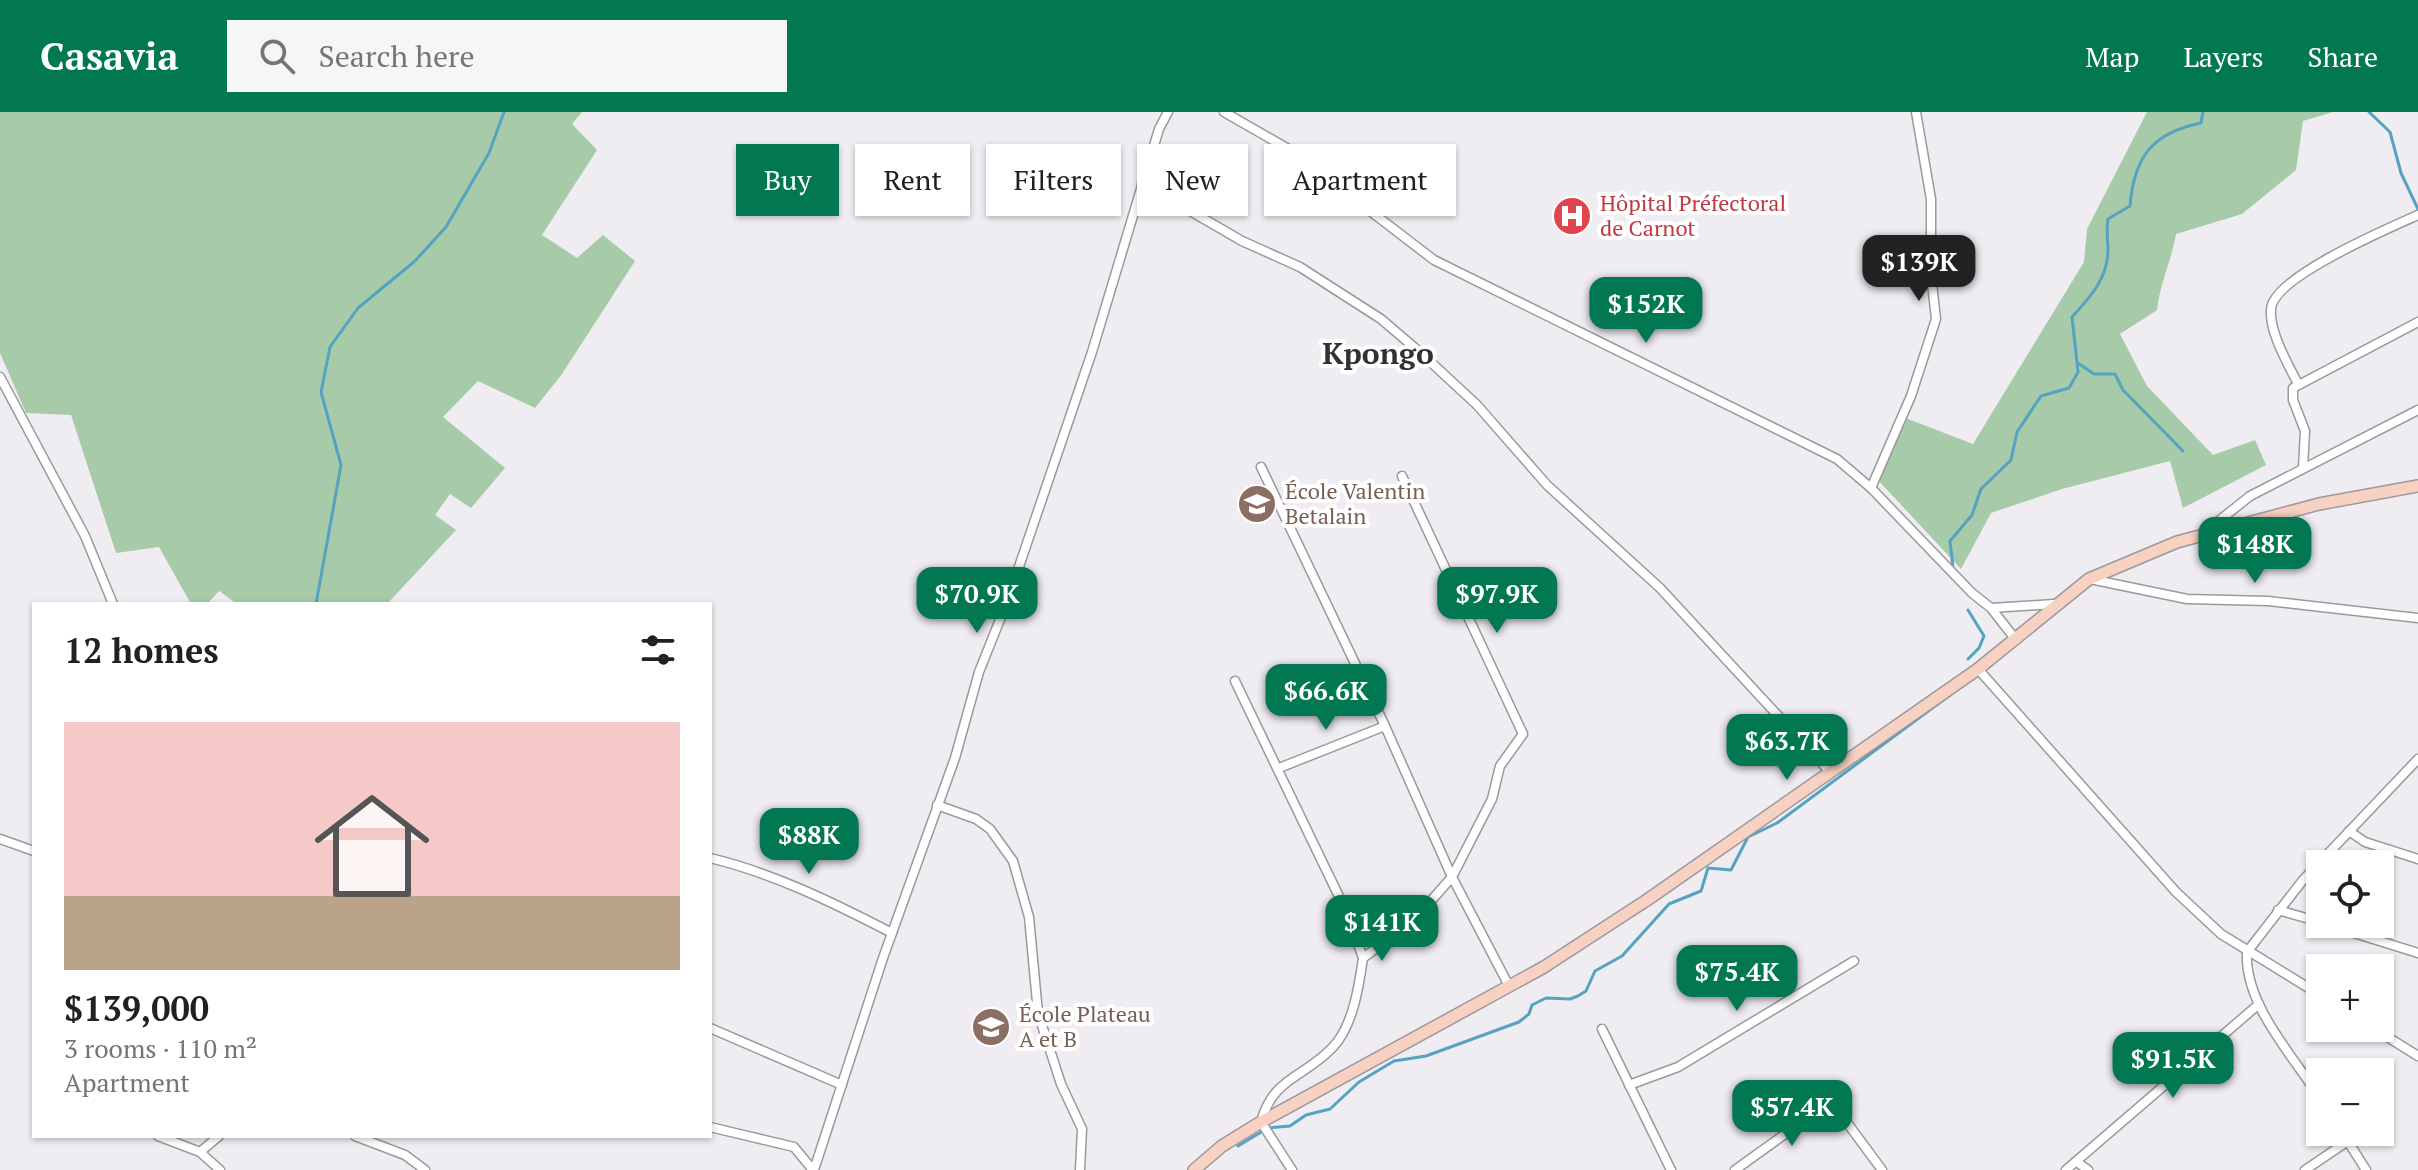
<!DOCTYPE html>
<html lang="en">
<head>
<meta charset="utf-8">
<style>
  :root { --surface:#fff; --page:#f6f6f6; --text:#202124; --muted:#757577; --line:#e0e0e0; --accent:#017752 }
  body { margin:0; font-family:"PT Serif",serif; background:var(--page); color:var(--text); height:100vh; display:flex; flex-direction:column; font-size:30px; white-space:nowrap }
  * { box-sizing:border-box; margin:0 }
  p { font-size:26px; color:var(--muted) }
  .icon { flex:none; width:44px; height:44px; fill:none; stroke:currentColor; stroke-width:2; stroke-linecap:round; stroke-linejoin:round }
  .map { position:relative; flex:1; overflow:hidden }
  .panel { position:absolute; left:32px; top:490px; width:680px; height:536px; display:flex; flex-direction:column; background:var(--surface); border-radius:0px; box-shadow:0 2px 6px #0004 }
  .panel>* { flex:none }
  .guide { position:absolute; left:736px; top:32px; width:760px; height:72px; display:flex; gap:16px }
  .fabs { position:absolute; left:2306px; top:738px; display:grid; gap:16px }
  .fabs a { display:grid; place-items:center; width:88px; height:88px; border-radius:0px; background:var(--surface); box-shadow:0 2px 6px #0004; font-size:40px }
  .price { position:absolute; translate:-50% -68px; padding:0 18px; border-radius:16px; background:var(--accent); color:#fff; font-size:26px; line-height:52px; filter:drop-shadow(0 2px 4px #0008) }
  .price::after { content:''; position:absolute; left:50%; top:48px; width:24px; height:18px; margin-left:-12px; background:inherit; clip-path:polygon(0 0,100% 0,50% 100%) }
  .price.current { background:#222; color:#fff }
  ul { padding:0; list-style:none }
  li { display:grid; align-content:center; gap:16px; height:424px; padding:0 32px }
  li+li { border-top:2px solid var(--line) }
  li span { display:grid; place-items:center; height:248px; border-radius:0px; color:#555 }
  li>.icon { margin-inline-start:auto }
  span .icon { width:144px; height:144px; fill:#fffc; stroke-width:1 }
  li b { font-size:34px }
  h2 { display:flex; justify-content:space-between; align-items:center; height:96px; padding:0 32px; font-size:34px }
  .pill { padding:0 28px; border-radius:0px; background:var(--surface); box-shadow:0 2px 6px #0004; font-size:28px; line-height:72px }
  .pill.current { background:var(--accent); color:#fff }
  header { display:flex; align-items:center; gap:48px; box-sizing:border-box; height:112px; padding:0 40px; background:var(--accent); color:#fff }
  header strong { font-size:38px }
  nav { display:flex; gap:44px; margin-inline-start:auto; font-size:28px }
  .search { width:560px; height:72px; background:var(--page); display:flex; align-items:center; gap:20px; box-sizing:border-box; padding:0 28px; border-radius:0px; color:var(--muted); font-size:30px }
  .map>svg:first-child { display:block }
  .green { fill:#a7cba9 }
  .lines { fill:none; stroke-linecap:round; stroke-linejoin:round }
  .stream { stroke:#55a3c2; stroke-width:3 }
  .minor-casing { stroke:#9b989e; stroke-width:11 }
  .secondary-casing { stroke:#9b989e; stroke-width:14 }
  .minor { stroke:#fff; stroke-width:8 }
  .secondary { stroke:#f7d1c2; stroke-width:11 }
  .labels { text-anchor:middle; stroke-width:8; stroke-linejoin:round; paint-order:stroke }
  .health-label { font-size:22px; fill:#be3a42; stroke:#fff; text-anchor:start }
  .education-label { font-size:22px; fill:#785e54; stroke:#fff; text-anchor:start }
  .district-label { font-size:30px; font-weight:bold; fill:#313032; stroke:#fff }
</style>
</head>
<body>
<header>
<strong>Casavia</strong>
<div class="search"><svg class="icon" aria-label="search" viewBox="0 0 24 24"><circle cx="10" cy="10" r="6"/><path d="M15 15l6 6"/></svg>Search here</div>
<nav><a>Map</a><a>Layers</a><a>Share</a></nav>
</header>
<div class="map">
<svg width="2418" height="1058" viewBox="0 0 2418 1058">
  <rect width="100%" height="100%" fill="#efecf2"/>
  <g class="green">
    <path d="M0,0H582L572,12L597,38L542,123L577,146L603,123L635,149L562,262L535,296L478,269L443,305L505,356L471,396L450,382L435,403L456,418L387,492H237L219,479L207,492H191L159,435L116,441L71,303L26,301L0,241Z"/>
    <path d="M2147,0H2333L2303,9L2296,58L2242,102L2176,122C2171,150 2160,171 2157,198L2120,222L2147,274L2213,343L2255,328L2266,353L2183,396L2170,349L2062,377L1991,401L1961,457L1876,366L1903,305L1973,332L2084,150L2087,117Z"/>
  </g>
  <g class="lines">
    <g class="stream">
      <path d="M2369,0L2390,20L2401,61L2418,97"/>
      <path d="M2078,251L2094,262H2115L2123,278L2183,339"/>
      <path d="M1953,456L1950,429L1972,403L1981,377L2011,348L2017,320L2041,284L2069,276L2078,260L2072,205C2090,185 2107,168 2108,139C2108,128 2106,119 2108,107L2130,94C2134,45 2152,21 2201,11L2203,0"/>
      <path d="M316,492L341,353L321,280L330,235L358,196L415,149L446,115L489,41L504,0"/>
      <path d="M1968,547L1979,536L1984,524L1968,498"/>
      <path d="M1238,1034L1268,1016L1290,1014L1306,1003L1330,997L1359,970L1394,949L1426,944L1519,910L1529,902L1532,893L1546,886L1570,887L1578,884L1586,879L1595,859L1622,844L1669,792L1701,779L1708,756L1731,758L1748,725L1777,711L1950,583"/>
    </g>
    <defs>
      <g id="minor">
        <path d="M1224,0L1292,39L1434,148L1837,347L1871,376L1972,481L1991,496L2016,528"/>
        <path d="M1142,71L1242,129L1300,155L1381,207L1422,242L1477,293L1547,373L1660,476L1830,660"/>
        <path d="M0,265L85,424L113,492"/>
        <path d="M2298,272C2288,252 2269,220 2271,197C2273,165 2389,116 2418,103"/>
        <path d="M1261,355L1385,614L1452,765L1509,874"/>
        <path d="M2303,356L2305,319L2293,288V276L2418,210"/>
        <path d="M1871,376L1911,284L1936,207L1931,163V87L1916,0"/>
        <path d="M2201,423L2250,384L2418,298"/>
        <path d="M2090,467L2187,487L2268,489L2418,506"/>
        <path d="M1991,496L2054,492"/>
        <path d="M1978,557L2176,780L2221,822L2320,883"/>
        <path d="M1235,569L1346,799L1363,846"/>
        <path d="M1279,656L1385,614"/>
        <path d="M937,693L976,707L990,717L1013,749L1029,805L1038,901L1061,972L1082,1017L1080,1058"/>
        <path d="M2349,719L2365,730L2418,747"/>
        <path d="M0,727L34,739"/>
        <path d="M710,746C773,761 834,791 892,821"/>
        <path d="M2278,798L2320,810"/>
        <path d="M2325,812L2418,841"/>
        <path d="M710,916L842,973"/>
        <path d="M2373,916L2418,944"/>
        <path d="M1602,917L1671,1058"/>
        <path d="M1629,973L1678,955L1854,849"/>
        <path d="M2320,986C2293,944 2244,892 2247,840L2303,768L2418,647"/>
        <path d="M710,1015L794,1035L813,1058"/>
        <path d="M2342,1020L2366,1058"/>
        <path d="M158,1024L200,1040L220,1058"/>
        <path d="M355,1024L405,1043L425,1058"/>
        <path d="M200,1040L219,1024"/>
        <path d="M2077,1050L2088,1058"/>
        <path d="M814,1058L883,846L955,646L979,560L1007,490L1092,240L1159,17L1168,0"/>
        <path d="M1292,1058L1261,1010C1273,965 1304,966 1333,935C1353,914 1359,874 1363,846L1414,808L1452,765L1492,687L1500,654L1523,622L1402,364"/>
        <path d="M1735,1058L1831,989L1882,1058"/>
        <path d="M2066,1058L2259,892"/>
        <path d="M2305,1058L2348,1029"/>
      </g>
      <path id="secondary" d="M1194,1058L1222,1034L1261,1010L1544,855L1647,788L1978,557L2089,467L2177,430L2319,392L2418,374"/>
    </defs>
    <use href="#minor" class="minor-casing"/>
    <use href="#secondary" class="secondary-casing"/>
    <use href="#minor" class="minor"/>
    <use href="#secondary" class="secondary"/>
  </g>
  <defs>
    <symbol id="hospital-disc" viewBox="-11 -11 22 22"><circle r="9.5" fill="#e0444e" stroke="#fff"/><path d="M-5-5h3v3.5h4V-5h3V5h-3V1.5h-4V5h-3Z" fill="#fff"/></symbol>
    <symbol id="school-disc" viewBox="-11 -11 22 22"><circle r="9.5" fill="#8d6e63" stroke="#fff"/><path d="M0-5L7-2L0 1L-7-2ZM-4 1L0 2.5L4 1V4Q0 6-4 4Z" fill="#fff"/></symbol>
  </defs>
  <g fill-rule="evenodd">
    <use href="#hospital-disc" x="1550" y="82" width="44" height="44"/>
    <use href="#school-disc" x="1235" y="370" width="44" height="44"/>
    <use href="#school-disc" x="969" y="893" width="44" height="44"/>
  </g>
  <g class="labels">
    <g class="health-label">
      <text x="1600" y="99">Hôpital Préfectoral<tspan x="1600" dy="25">de Carnot</tspan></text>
    </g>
    <g class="education-label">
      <text x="1285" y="387">École Valentin<tspan x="1285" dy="25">Betalain</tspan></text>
      <text x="1019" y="910">École Plateau<tspan x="1019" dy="25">A et B</tspan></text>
    </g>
    <g class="district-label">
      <text x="1378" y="252">Kpongo</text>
    </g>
  </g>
</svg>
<div class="fabs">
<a><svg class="icon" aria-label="locate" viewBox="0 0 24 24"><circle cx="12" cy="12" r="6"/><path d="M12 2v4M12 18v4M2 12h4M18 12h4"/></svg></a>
<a>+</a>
<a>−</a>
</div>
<b class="price current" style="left:1919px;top:191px">$139K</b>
<b class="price" style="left:1646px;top:233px">$152K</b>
<b class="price" style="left:2255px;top:473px">$148K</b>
<b class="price" style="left:977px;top:523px">$70.9K</b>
<b class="price" style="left:1497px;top:523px">$97.9K</b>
<b class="price" style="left:1326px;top:620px">$66.6K</b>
<b class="price" style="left:1787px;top:670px">$63.7K</b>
<b class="price" style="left:809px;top:764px">$88K</b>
<b class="price" style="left:1382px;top:851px">$141K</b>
<b class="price" style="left:1737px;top:901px">$75.4K</b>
<b class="price" style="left:2173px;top:988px">$91.5K</b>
<b class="price" style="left:1792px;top:1036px">$57.4K</b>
<div class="guide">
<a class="pill current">Buy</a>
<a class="pill">Rent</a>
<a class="pill">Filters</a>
<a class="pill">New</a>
<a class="pill">Apartment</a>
</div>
<section class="panel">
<h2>12 homes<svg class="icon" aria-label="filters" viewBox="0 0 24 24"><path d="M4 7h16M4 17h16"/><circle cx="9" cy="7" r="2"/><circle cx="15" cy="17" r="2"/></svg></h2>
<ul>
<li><span style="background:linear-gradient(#f6c9c9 70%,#b9a48a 0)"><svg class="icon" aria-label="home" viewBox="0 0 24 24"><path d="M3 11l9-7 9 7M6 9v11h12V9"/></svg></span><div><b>$139,000</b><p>3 rooms · 110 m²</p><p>Apartment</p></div></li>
</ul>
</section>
</div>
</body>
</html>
